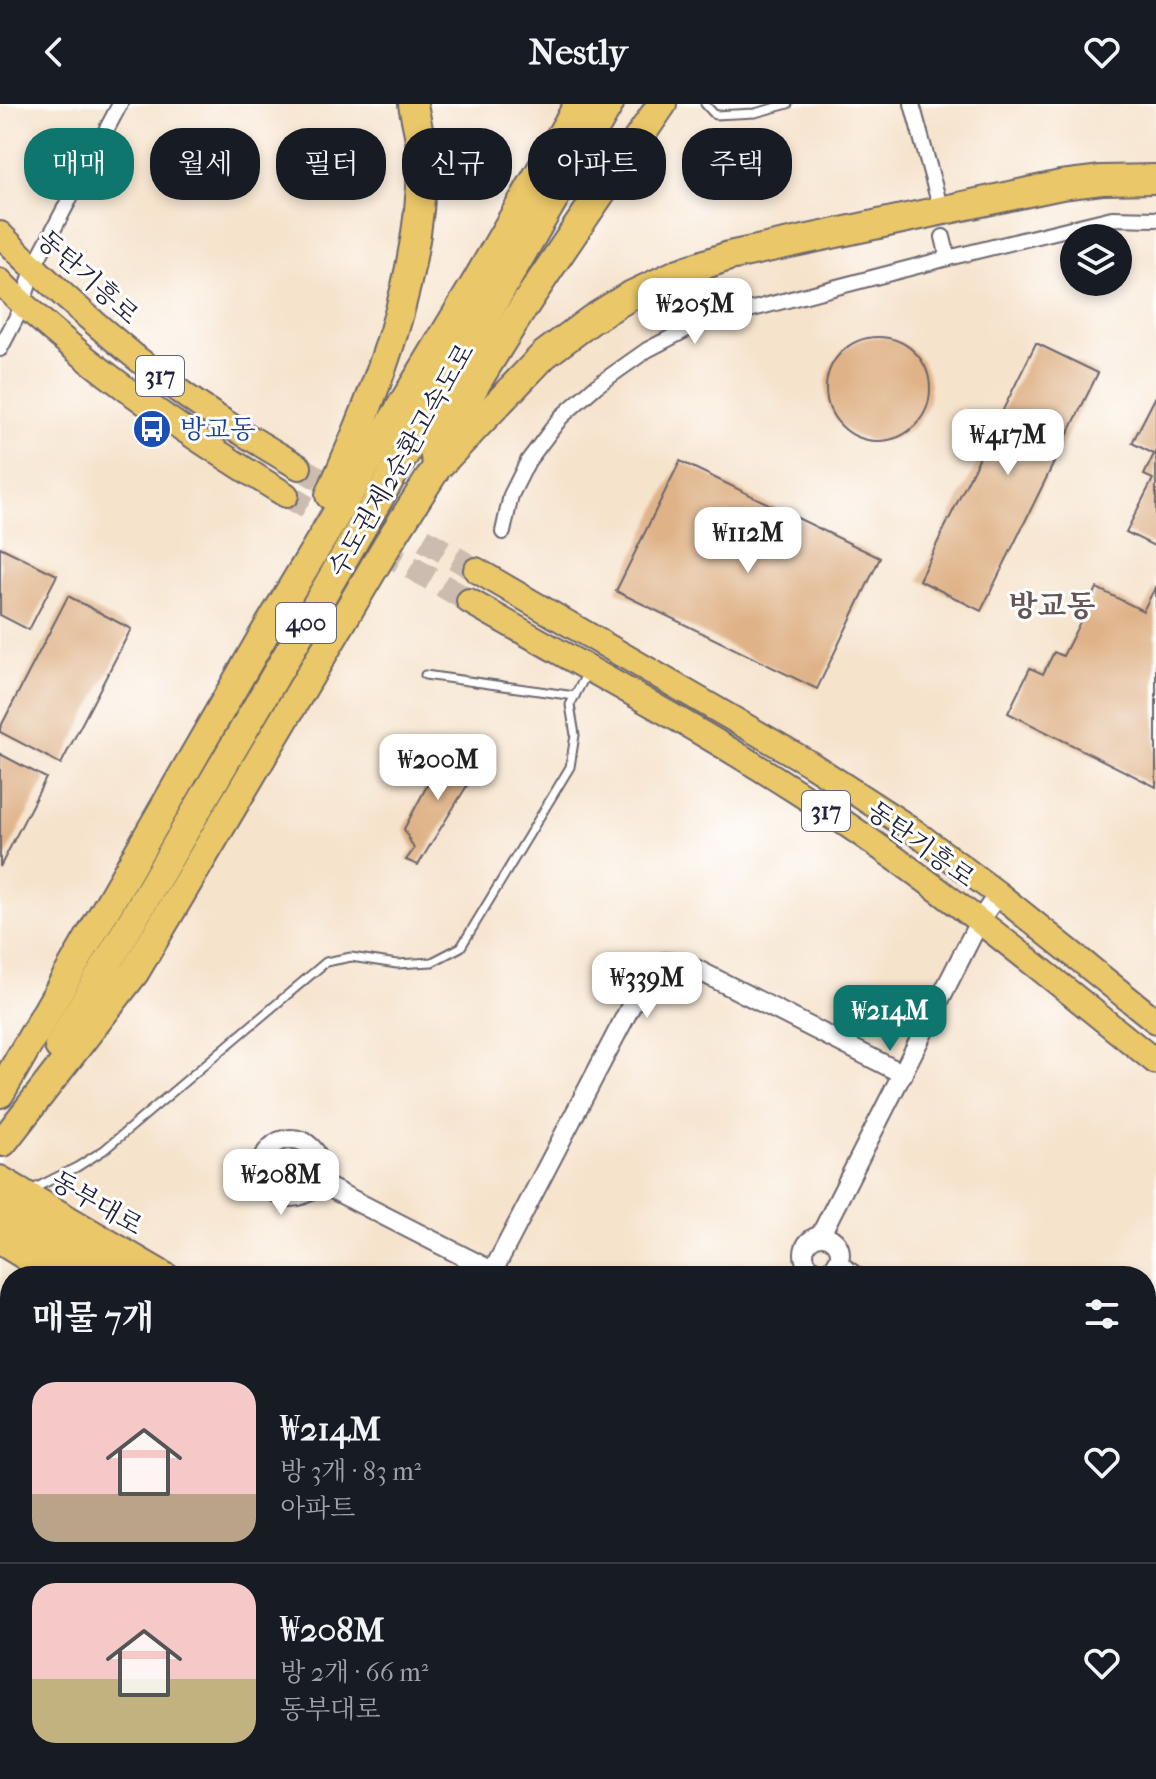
<!DOCTYPE html>
<html lang="ko">
<head>
<meta charset="utf-8">
<style>
  :root { --surface:#171b24; --page:#20242c; --text:#f1f3f6; --muted:#9ea1a6; --line:#363941; --accent:#0f766e }
  body { margin:0; font-family:"IM FELL French Canon","Noto Serif KR",serif; background:var(--page); color:var(--text); height:100vh; display:flex; flex-direction:column; font-size:30px; white-space:nowrap }
  * { box-sizing:border-box; margin:0 }
  p { font-size:26px; color:var(--muted) }
  .icon { flex:none; width:44px; height:44px; fill:none; stroke:currentColor; stroke-width:2; stroke-linecap:round; stroke-linejoin:round }
  .map { position:relative; flex:1; overflow:hidden }
  .sheet { position:absolute; left:0px; top:1162px; width:1156px; height:514px; display:flex; flex-direction:column; background:var(--surface); border-radius:32px 32px 0 0; box-shadow:0 4px 12px #0003 }
  .sheet>* { flex:none }
  .top-card { position:absolute; left:24px; top:24px; width:1108px; height:72px; display:flex; gap:16px }
  .buttons { position:absolute; left:1060px; top:120px; display:grid; gap:16px }
  .buttons a { display:grid; place-items:center; width:72px; height:72px; border-radius:50%; background:var(--surface); box-shadow:0 4px 12px #0003; font-size:40px }
  .price { position:absolute; translate:-50% -68px; padding:0 18px; border-radius:16px; background:#fff; color:#222; font-size:26px; line-height:52px; filter:drop-shadow(0 2px 4px #0008) }
  .price::after { content:''; position:absolute; left:50%; top:48px; width:24px; height:18px; margin-left:-12px; background:inherit; clip-path:polygon(0 0,100% 0,50% 100%) }
  .price.current { background:var(--accent); color:#fff }
  ul { padding:0; list-style:none }
  li { display:flex; align-items:center; gap:24px; height:200px; padding:0 32px }
  li+li { border-top:2px solid var(--line) }
  li span { display:grid; place-items:center; flex:none; width:224px; height:160px; border-radius:24px; color:#555 }
  li>.icon { margin-inline-start:auto }
  span .icon { width:96px; height:96px; fill:#fffc; stroke-width:1 }
  li b { font-size:34px }
  h2 { display:flex; justify-content:space-between; align-items:center; height:96px; padding:0 32px; font-size:34px }
  .pill { padding:0 28px; border-radius:32px; background:var(--surface); box-shadow:0 4px 12px #0003; font-size:28px; line-height:72px }
  .pill.current { background:var(--accent); color:#fff }
  header { display:flex; justify-content:space-between; align-items:center; height:104px; padding:0 32px; background:var(--surface); font-size:36px; font-weight:800 }
  .map>svg:first-child { display:block }
  .building { fill:#dfb287 }
  .lines { fill:none; stroke-linecap:round; stroke-linejoin:round }
  .primary-tunnel { stroke:#ccbcaf; stroke-width:24; stroke-dasharray:24 12; stroke-linecap:butt }
  .service-casing { stroke:#6c666e; stroke-width:11 }
  .minor-casing { stroke:#6c666e; stroke-width:18 }
  .tertiary-casing { stroke:#6c666e; stroke-width:22 }
  .primary-casing { stroke:#6c666e; stroke-width:28 }
  .trunk-casing { stroke:#6c666e; stroke-width:28 }
  .motorway-casing { stroke:#6c666e; stroke-width:32 }
  .service { stroke:#fff; stroke-width:7 }
  .minor { stroke:#fff; stroke-width:14 }
  .tertiary { stroke:#fff; stroke-width:18 }
  .primary { stroke:#eac769; stroke-width:24 }
  .trunk { stroke:#eac769; stroke-width:24 }
  .motorway { stroke:#eac769; stroke-width:28 }
  .labels { text-anchor:middle; stroke-width:6; stroke-linejoin:round; paint-order:stroke }
  .shield { fill:#fff; stroke:#646476; stroke-width:2 }
  .shield-label { font-size:24px; font-weight:bold; fill:#22223b }
  .street-label { font-size:26px; fill:#22223b; stroke:#fff }
  .transit-label { font-size:26px; fill:#164399; stroke:#fff; text-anchor:start }
  .quarter-label { font-size:30px; font-weight:bold; fill:#645456; stroke:#fff }
</style>
</head>
<body>
<header><svg class="icon" aria-label="back" viewBox="0 0 24 24"><path d="M15 5l-7 7 7 7"/></svg>Nestly<svg class="icon" aria-label="heart" viewBox="0 0 24 24"><path d="M12 20l-8-8c-3-5 5-10 8-4 3-6 11-1 8 4z"/></svg></header>
<div class="map">
<svg width="1156" height="1675" viewBox="0 0 1156 1675">
  <rect width="100%" height="100%" fill="#fff"/>
  <filter id="ink" filterUnits="userSpaceOnUse"><feTurbulence type="fractalNoise" baseFrequency=".0125" numOctaves="2"/><feDisplacementMap in="SourceGraphic" scale="16" xChannelSelector="R" yChannelSelector="G"/><feConvolveMatrix kernelMatrix="1 2 1 2 8 2 1 2 1" color-interpolation-filters="sRGB"/></filter>
  <filter id="wash" filterUnits="userSpaceOnUse"><feTurbulence type="fractalNoise" baseFrequency=".006" numOctaves="4" result="noise"/><feDisplacementMap in="SourceGraphic" scale="32" xChannelSelector="R" yChannelSelector="G"/><feGaussianBlur stdDeviation="1.8" result="paint"/><feColorMatrix in="noise" values="0 0 0 0 0 0 0 0 0 0 0 0 0 0 0 0 0 1.4 0 .05"/><feComposite in="paint" operator="in"/></filter>
  <g filter="url(#wash)">
    <rect width="100%" height="100%" fill="#f6e3cc"/>
    <g id="blocks">
      <g class="building">
        <circle cx="878" cy="285" r="52"/>
        <path d="M1036,239L1098,269L981,507L919,476Z"/>
        <path d="M1156,292V443L1126,428L1153,375L1144,371L1154,350L1132,339Z"/>
        <path d="M680,357L880,454L817,585L616,487Z"/>
        <path d="M0,443L57,471L29,526L0,511Z"/>
        <path d="M1156,482V683L1008,609L1030,564L1043,570L1054,548L1063,552L1097,484L1143,507Z"/>
        <path d="M68,492L131,525L61,660L0,628V624Z"/>
        <path d="M447,644L479,662L418,761L406,756L414,745L404,725Z"/>
        <path d="M0,650L46,674L0,763Z"/>
        <path d="M1156,1451V1675H1041L1046,1666H1146V1471Z"/>
        <path d="M1000,1666H1043L1038,1675H1018Z"/>
      </g>
    </g>
  </g>
  <g filter="url(#ink)">
    <use href="#blocks" fill-opacity="0" stroke="#6c666e" stroke-width="2"/>
    <g class="lines">
      <g class="primary-tunnel">
        <path d="M299,363L476,466"/>
        <path d="M286,391L469,497"/>
      </g>
      <defs>
        <g id="service">
          <path d="M705,0L715,11L755,9L788,0"/>
          <path d="M425,571L575,592"/>
          <path d="M29,1087L77,1063L104,1046L326,858L351,853L397,860L432,858L461,843L570,663L575,631L570,601L588,567"/>
        </g>
        <g id="minor">
          <path d="M912,0L937,91"/>
          <path d="M943,133L948,154L1112,114L1156,115"/>
          <path d="M0,245L23,201L33,164L120,0"/>
          <path d="M503,428L511,391L528,357L561,313L596,282L647,246L699,219L948,154"/>
        </g>
        <g id="tertiary">
          <circle cx="291" cy="1064" r="29"/>
          <path d="M316,1077L502,1172"/>
          <path d="M820,1132L980,816L998,790"/>
          <circle cx="822" cy="1150" r="18"/>
          <path d="M837,1159L855,1172"/>
          <path d="M493,1167L648,869L664,858L686,860L903,970"/>
          <path d="M1146,1399L1156,1379"/>
          <path d="M0,1601L10,1610"/>
          <path d="M75,1666L86,1675"/>
        </g>
        <g id="primary">
          <path d="M0,130C54,185 113,237 175,284C214,313 257,338 299,363"/>
          <path d="M0,177C27,206 57,230 87,255C150,305 217,349 286,391"/>
          <path d="M476,466L809,659L908,723L998,790L1156,917"/>
          <path d="M469,497C579,560 692,620 799,689C925,769 1040,865 1156,958"/>
          <path d="M0,1074L167,1172"/>
          <path d="M0,1138L55,1172"/>
          <path d="M777,1666L790,1675"/>
          <path d="M877,1666L888,1675"/>
        </g>
        <g id="trunk">
          <path d="M0,1096L124,1172"/>
          <path d="M0,1117L91,1172"/>
          <path d="M812,1666L824,1675"/>
          <path d="M844,1666L855,1675"/>
        </g>
        <g id="motorway">
          <path d="M435,352C500,229 583,116 662,0"/>
          <path d="M330,391C378,284 421,175 422,55C422,37 416,18 413,0"/>
          <path d="M59,942L609,0"/>
          <path d="M0,989L263,532L475,180L579,0"/>
          <path d="M3,1038L134,869L389,438L437,363L544,251L591,216L628,193L679,169L729,152L1061,81L1102,76L1156,75"/>
        </g>
      </defs>
      <use href="#service" class="service-casing"/>
      <use href="#minor" class="minor-casing"/>
      <use href="#tertiary" class="tertiary-casing"/>
      <use href="#primary" class="primary-casing"/>
      <use href="#trunk" class="trunk-casing"/>
      <use href="#motorway" class="motorway-casing"/>
      <use href="#service" class="service"/>
      <use href="#minor" class="minor"/>
      <use href="#tertiary" class="tertiary"/>
      <use href="#primary" class="primary"/>
      <use href="#trunk" class="trunk"/>
      <use href="#motorway" class="motorway"/>
    </g>
  </g>
  <defs>
    <symbol id="bus-disc" viewBox="-11 -11 22 22"><circle r="9.5" fill="#1a4fb4" stroke="#fff"/><path d="M-5-6H5V4H4V6H2V4H-2V6H-4V4H-5ZM-3.5-4V0h7V-4ZM-3.5 1.2v1.5H-2V1.2ZM2 1.2v1.5H3.5V1.2Z" fill="#fff"/></symbol>
  </defs>
  <g fill-rule="evenodd">
    <use href="#bus-disc" x="130" y="303" width="44" height="44"/>
  </g>
  <g class="labels">
    <g class="shield">
      <rect x="136" y="252" width="48" height="40" rx="6"/>
      <rect x="276" y="499" width="60" height="40" rx="6"/>
      <rect x="802" y="687" width="48" height="40" rx="6"/>
    </g>
    <g class="shield-label">
      <text x="160" y="280">317</text>
      <text x="306" y="527">400</text>
      <text x="826" y="715">317</text>
    </g>
    <g class="street-label">
      <text transform="translate(88 173) rotate(42)" y="9">동탄기흥로</text>
      <text transform="translate(401 356) rotate(-60)" y="9">수도권제2순환고속도로</text>
      <text transform="translate(921 740) rotate(36)" y="9">동탄기흥로</text>
      <text transform="translate(97 1099) rotate(30)" y="9">동부대로</text>
    </g>
    <g class="transit-label">
      <text x="180" y="334">방교동</text>
    </g>
    <g class="quarter-label">
      <text x="1052" y="512">방교동</text>
    </g>
  </g>
</svg>
<div class="buttons">
<a><svg class="icon" aria-label="layers" viewBox="0 0 24 24"><path d="M12 4l9 5-9 5-9-5zM3 14l9 5 9-5"/></svg></a>
</div>
<b class="price" style="left:695px;top:242px">₩205M</b>
<b class="price" style="left:1008px;top:373px">₩417M</b>
<b class="price" style="left:748px;top:471px">₩112M</b>
<b class="price" style="left:438px;top:698px">₩200M</b>
<b class="price" style="left:647px;top:916px">₩339M</b>
<b class="price current" style="left:890px;top:949px">₩214M</b>
<b class="price" style="left:281px;top:1113px">₩208M</b>
<div class="top-card">
<a class="pill current">매매</a>
<a class="pill">월세</a>
<a class="pill">필터</a>
<a class="pill">신규</a>
<a class="pill">아파트</a>
<a class="pill">주택</a>
</div>
<section class="sheet">
<h2>매물 7개<svg class="icon" aria-label="filters" viewBox="0 0 24 24"><path d="M4 7h16M4 17h16"/><circle cx="9" cy="7" r="2"/><circle cx="15" cy="17" r="2"/></svg></h2>
<ul>
<li><span style="background:linear-gradient(#f6c9c9 70%,#b9a48a 0)"><svg class="icon" aria-label="home" viewBox="0 0 24 24"><path d="M3 11l9-7 9 7M6 9v11h12V9"/></svg></span><div><b>₩214M</b><p>방 3개 · 83 m²</p><p>아파트</p></div><svg class="icon" aria-label="heart" viewBox="0 0 24 24"><path d="M12 20l-8-8c-3-5 5-10 8-4 3-6 11-1 8 4z"/></svg></li>
<li><span style="background:linear-gradient(#f6c9c9 60%,#c2b280 0)"><svg class="icon" aria-label="home" viewBox="0 0 24 24"><path d="M3 11l9-7 9 7M6 9v11h12V9"/></svg></span><div><b>₩208M</b><p>방 2개 · 66 m²</p><p>동부대로</p></div><svg class="icon" aria-label="heart" viewBox="0 0 24 24"><path d="M12 20l-8-8c-3-5 5-10 8-4 3-6 11-1 8 4z"/></svg></li>
</ul>
</section>
</div>
</body>
</html>
